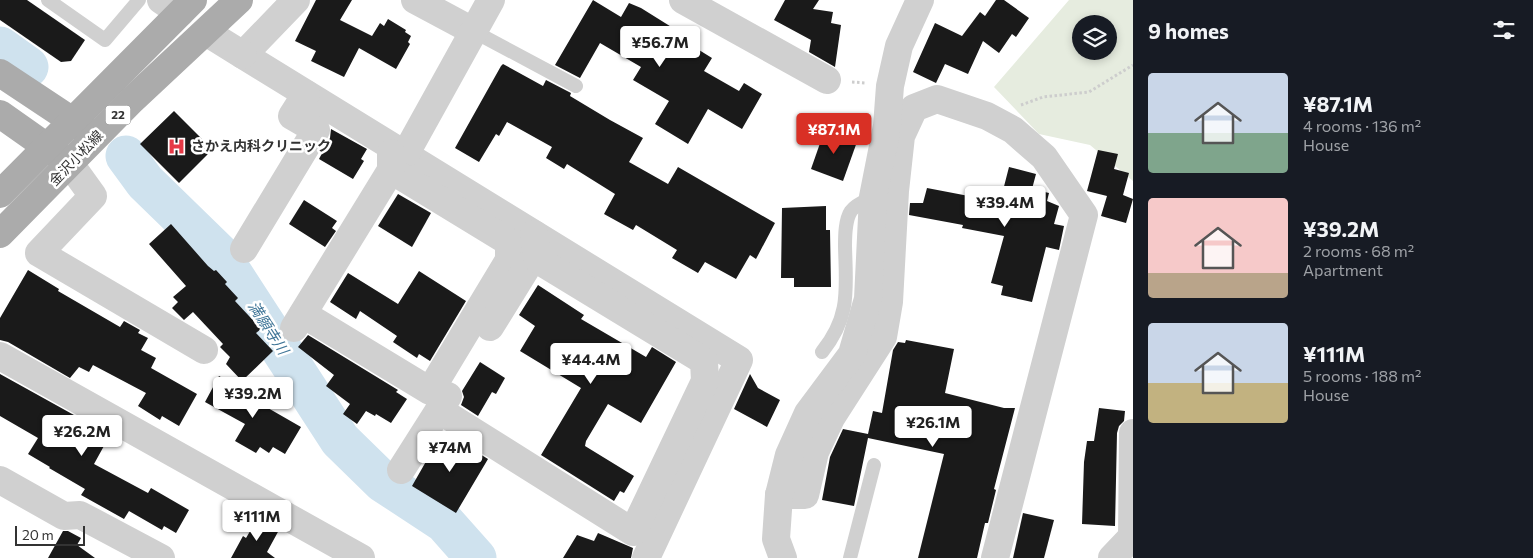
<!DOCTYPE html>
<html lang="en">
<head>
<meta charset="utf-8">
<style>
  :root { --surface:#171b24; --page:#20242c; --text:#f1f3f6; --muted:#9ea1a6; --accent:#d93025 }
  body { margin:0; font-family:Commissioner,"Noto Sans JP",sans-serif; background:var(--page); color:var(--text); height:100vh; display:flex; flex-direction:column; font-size:19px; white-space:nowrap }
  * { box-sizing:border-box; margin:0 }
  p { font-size:16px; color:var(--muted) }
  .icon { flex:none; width:28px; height:28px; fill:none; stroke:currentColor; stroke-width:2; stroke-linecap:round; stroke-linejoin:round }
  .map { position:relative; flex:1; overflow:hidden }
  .details { display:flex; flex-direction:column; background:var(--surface); width:400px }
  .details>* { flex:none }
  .fabs { position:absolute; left:1072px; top:15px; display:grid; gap:10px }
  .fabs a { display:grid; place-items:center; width:45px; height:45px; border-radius:50%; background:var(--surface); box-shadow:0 2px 8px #0003; font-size:25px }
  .scale { position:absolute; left:15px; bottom:12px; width:70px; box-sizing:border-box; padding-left:5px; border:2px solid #333; border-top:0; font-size:14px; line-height:18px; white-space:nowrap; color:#333; -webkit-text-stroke:4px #fff; paint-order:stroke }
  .price { position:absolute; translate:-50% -42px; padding:0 11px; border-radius:5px; background:#fff; color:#222; font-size:16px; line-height:32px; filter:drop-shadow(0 1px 2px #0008) }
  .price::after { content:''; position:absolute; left:50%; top:30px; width:15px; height:11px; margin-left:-8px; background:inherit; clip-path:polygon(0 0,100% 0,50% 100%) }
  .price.active { background:var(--accent); color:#fff }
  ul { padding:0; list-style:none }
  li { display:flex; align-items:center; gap:15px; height:125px; padding:0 15px }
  li span { display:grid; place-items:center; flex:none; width:140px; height:100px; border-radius:5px; color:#555 }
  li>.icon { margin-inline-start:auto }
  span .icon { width:60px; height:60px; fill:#fffc; stroke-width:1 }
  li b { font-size:21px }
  h2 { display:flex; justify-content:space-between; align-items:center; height:60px; padding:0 15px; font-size:21px }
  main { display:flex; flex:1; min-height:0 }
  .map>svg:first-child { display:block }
  .green { fill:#e6ecdf; fill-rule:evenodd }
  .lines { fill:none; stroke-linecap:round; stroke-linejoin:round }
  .river { stroke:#cfe2ee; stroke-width:41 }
  .building { fill:#1a1a1a }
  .path { stroke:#cdcdcd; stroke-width:3; stroke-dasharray:2.5 2.5; stroke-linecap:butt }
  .lane { stroke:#d0d0d0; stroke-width:14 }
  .street { stroke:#d0d0d0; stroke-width:28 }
  .primary { stroke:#ababab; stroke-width:28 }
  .labels { text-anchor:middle; stroke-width:5; stroke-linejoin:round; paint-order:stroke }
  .shield { fill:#fff; stroke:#707070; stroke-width:1 }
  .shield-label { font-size:12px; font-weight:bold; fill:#333 }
  .poi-label { font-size:14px; font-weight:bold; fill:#333; stroke:#fff; text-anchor:start }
  .street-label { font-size:14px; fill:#333; stroke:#fff }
  .water-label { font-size:15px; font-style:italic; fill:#3f7597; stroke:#fff }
</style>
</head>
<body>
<main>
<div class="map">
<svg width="1133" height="558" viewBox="0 0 1133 558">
  <rect width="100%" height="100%" fill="#fff"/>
  <path class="green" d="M1069,0H1133V181L1090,145L1039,134L994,87ZM1081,24H1109V51H1081Z"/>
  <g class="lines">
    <g class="river">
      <path d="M0,47L28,67"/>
      <path d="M126,156L145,182L220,255L340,440L383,482L444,522L476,558"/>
    </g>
  </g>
  <g class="building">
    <path d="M0,0H27L85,40L71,61L61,62L0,20Z"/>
    <path d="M316,0H352L340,20L372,36L380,23L384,26L388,19L406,30L405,32L411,36L408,42L410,44L396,69L359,48L344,77L311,61L316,51L295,41Z"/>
    <path d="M593,0L621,17L629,3L641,8L681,33L678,37L712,58L704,71L739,91L744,83L762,94L742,129L708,109L688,144L655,124L669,101L633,80L641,67L600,43L580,78L555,65Z"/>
    <path d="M785,0H819L813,9L833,12L831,23L841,25L835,67L809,52L811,40L774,20Z"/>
    <path d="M996,0H1004L1029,18L1016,37L1012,34L999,53L983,41L968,74L945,64L936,83L913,72L935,23L962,36L980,12L985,16Z"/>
    <path d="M503,64L543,86L546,80L571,93L570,96L610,120L643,138L629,162L668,184L678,167L775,223L756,259L750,255L736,279L705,262L698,273L672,258L677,250L636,225L633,230L604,214L615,194L567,164L564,169L546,158L552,147L507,122L499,136L496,134L479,162L455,148L501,66Z"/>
    <path d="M174,111L205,142L202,146L209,153L179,183L140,144Z"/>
    <path d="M331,129L367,149L361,159L364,161L353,179L319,159L330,138Z"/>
    <path d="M825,129L858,139L843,181L811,169Z"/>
    <path d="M1098,150L1118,154L1114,169L1129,173L1123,195L1133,199L1126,223L1101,216L1107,196L1087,191Z"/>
    <path d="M1009,167L1036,174L1032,189L1049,193L1047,201L1059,206L1054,224L1064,226L1059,250L1046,247L1032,302L1001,295L1003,286L991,283L1004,236L962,228L963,225L909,215L910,203H923L927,188L1000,202Z"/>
    <path d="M398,194L431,213L412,247L378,226Z"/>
    <path d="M304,200L337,221L332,228L336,231L325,247L289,224Z"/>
    <path d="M826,206V230H830L831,287H794V278H781L782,208Z"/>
    <path d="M171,224L208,266L214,271L216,270L227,282L225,284L238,298L235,301L261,329L256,333L273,351L242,381L226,364L230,357L220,347L223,344L193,312L184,320L172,308L178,302L173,297L186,286L149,244Z"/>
    <path d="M28,270L59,289L58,291L120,327L124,321L140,330L138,333L148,338L141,350L156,358L151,368L197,394L179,426L162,416L160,420L138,406L146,393L93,365L89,372L79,367L70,378L8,342L0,340V318Z"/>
    <path d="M419,271L466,301L430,361L419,354L417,358L393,342L397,336L360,311L356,319L330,302L348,273L398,304Z"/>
    <path d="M538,285L584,315L581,319L646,357L652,347L676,362L641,423L608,404L586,441L585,446L634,476L624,493L620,491L614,501L541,455L581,388L520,351L535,326L519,315Z"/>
    <path d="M308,335L398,390L396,392L407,399L391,423L376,414L375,416L366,411L357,424L343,414L350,404L326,386L334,375L298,347Z"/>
    <path d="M906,340L954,349L945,393L1004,408H1015L994,489L996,490L988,523H985L977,558H918L944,454L868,438L854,506L822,500L830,457L843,429L868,434L873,411L882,413L893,350L898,342L905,343Z"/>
    <path d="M480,362L505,378L496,394L492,392L478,416L461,405L464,397L462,391Z"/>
    <path d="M0,374L110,435L94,464L148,493L151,488L189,510L176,533L164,526L162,530L129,511L124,519L81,495L85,489L49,468L50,467L28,454L38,438L0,416Z"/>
    <path d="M750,374L758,388L780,400L767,427L734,409Z"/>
    <path d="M219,376L256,397L254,400L301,427L285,454L273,447L269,453L260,447L256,453L235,441L245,424L205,402Z"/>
    <path d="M1099,408L1125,411L1124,421L1119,426L1117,433L1115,526L1082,524L1084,462L1087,441H1094Z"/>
    <path d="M447,434L488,459L456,513L412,486L428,458L432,460Z"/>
    <path d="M1023,513L1054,520L1044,558H1013Z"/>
    <path d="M258,518L279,530L267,552L275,558H231L243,536L246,538Z"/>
    <path d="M63,531H68L81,538L77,545L95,558H48Z"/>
    <path d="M598,533L633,548L631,558H563L577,535L594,541Z"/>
  </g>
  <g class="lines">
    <g class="path">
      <path d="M852,82L866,83"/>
      <path d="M1021,105L1043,97L1089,92L1133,65"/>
    </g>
    <g class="lane">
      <path d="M48,0L105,40L139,0"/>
      <path d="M473,31L576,86"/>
      <path d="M822,352C851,316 846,289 845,246C845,236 845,220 851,211C856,204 865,201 873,197"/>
      <path d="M850,558L874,465"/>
    </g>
    <g class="street">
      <path d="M161,0L180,13"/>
      <path d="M296,0L243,55L739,360L646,558"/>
      <path d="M415,0L473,31"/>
      <path d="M683,0L827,80"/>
      <path d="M206,32L243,55"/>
      <path d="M405,155L491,0"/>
      <path d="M70,164L93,196L39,253L204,350"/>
      <path d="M244,249L316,130L292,116L306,94"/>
      <path d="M303,314L430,391L509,260V242L391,170"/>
      <path d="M490,327L529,264L538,260"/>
      <path d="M294,328L391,170V153"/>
      <path d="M0,356L361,558"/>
      <path d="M439,410L633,532L705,381L704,361L538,260L534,234"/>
      <path d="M401,470L448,396"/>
      <path d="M0,480L64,516L80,515L161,558"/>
      <path d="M779,495H805L815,452L831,418L883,337L889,302L895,191L901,136L914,108L937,99L987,116L1013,130L1044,157L1084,215L995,558"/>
      <path d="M783,558L776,539L779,495L789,455L808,413L852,354L868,299L873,197L887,126L890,86L899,46L920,0"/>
      <path d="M1112,558L1132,537L1133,433"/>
    </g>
    <g class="primary">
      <path d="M0,73L86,130"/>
      <path d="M0,114L61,157"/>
      <path d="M0,194L193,0"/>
      <path d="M0,234L132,100L239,0"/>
    </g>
  </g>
  <defs>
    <symbol id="hospital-bare" viewBox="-9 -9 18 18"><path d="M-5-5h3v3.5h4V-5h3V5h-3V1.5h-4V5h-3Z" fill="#e63946" stroke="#fff" stroke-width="2.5" paint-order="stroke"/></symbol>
  </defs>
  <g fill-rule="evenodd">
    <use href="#hospital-bare" x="164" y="134" width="25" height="25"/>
  </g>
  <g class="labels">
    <rect class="shield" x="105.5" y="105.5" width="25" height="19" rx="4"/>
    <g class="shield-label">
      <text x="118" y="119">22</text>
    </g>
    <g class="poi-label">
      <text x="191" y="151">さかえ内科クリニック</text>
    </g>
    <g class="street-label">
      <text transform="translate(76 158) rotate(-46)" y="5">金沢小松線</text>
    </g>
    <g class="water-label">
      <text transform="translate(268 328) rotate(57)" y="5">満願寺川</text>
    </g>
  </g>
</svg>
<div class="fabs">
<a><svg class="icon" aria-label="layers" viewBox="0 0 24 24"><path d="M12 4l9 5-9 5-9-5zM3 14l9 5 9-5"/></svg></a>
</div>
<div class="scale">20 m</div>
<b class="price" style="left:660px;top:68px">¥56.7M</b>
<b class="price active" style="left:834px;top:155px">¥87.1M</b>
<b class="price" style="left:1005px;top:228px">¥39.4M</b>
<b class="price" style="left:591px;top:385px">¥44.4M</b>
<b class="price" style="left:253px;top:419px">¥39.2M</b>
<b class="price" style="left:933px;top:448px">¥26.1M</b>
<b class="price" style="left:82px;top:457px">¥26.2M</b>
<b class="price" style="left:450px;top:473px">¥74M</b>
<b class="price" style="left:257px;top:542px">¥111M</b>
</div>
<section class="details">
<h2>9 homes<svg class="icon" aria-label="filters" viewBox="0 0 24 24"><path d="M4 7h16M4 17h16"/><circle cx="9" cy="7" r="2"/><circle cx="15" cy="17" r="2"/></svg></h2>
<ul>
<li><span style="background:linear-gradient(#c9d6e8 60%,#7fa58c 0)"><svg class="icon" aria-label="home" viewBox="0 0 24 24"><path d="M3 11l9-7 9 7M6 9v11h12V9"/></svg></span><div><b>¥87.1M</b><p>4 rooms · 136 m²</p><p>House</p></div></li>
<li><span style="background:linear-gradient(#f6c9c9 75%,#b9a48a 0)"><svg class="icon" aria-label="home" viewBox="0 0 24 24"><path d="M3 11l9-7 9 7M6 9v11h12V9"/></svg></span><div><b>¥39.2M</b><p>2 rooms · 68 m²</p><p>Apartment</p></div></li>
<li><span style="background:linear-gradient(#c9d6e8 60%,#c2b280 0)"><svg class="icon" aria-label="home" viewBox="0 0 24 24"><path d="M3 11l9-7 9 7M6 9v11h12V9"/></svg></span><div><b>¥111M</b><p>5 rooms · 188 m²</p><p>House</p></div></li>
</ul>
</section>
</main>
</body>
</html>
